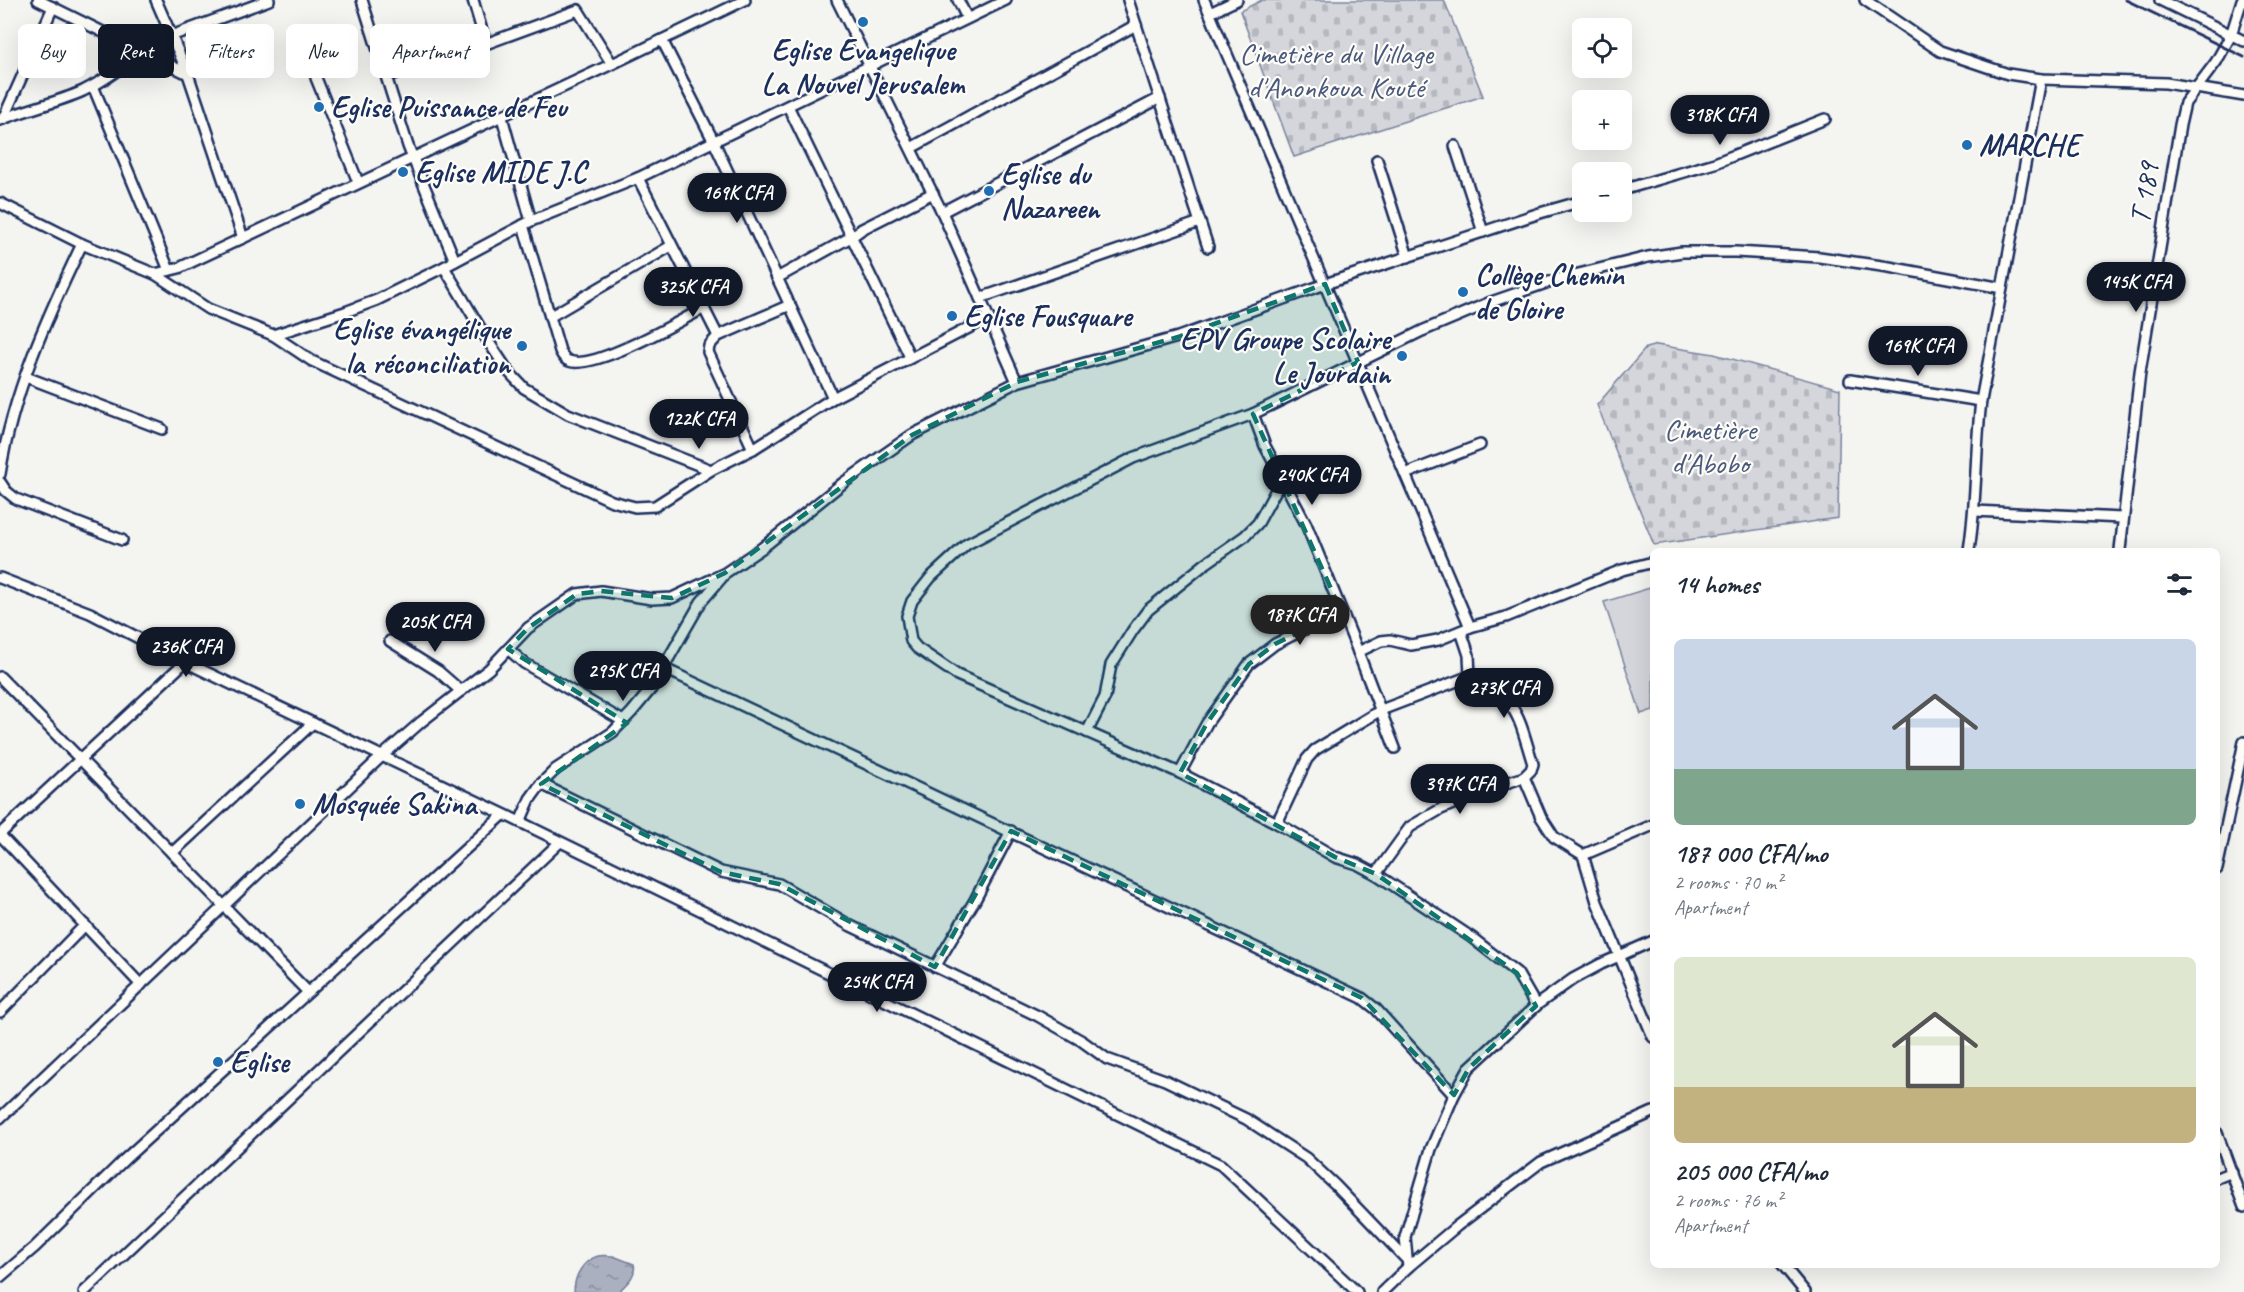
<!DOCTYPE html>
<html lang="en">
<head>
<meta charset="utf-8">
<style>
  :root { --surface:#fff; --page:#f2f2f3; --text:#1f2937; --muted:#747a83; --accent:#111827 }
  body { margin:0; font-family:Caveat,sans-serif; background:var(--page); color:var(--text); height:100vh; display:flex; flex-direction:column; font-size:22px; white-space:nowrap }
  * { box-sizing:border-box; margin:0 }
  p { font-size:20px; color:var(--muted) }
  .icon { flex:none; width:33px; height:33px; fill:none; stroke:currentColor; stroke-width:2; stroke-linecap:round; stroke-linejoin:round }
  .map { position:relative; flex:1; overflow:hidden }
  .sheet { position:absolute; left:1650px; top:548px; width:570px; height:720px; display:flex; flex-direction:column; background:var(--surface); border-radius:9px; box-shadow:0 6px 24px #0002 }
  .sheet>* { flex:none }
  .banner { position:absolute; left:18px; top:24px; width:570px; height:54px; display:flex; gap:12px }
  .fabs { position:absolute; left:1572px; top:18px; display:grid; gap:12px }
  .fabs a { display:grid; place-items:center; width:60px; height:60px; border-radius:9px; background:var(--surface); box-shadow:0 6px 24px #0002; font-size:30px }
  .price { position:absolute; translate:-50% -51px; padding:0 14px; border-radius:21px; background:var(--accent); color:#fff; font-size:20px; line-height:39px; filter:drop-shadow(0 2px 3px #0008) }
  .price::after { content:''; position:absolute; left:50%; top:36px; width:18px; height:14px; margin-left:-9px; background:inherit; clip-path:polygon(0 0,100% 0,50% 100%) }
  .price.current { background:#222; color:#fff }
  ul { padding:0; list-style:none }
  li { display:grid; align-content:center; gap:12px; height:318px; padding:0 24px }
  li span { display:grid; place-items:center; height:186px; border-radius:9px; color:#555 }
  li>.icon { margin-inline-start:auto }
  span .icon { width:108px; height:108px; fill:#fffc; stroke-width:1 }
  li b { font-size:26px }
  h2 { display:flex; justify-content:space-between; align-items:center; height:72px; padding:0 24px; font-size:26px }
  .tag { padding:0 21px; border-radius:9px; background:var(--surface); box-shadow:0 6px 24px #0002; font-size:21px; line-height:54px }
  .tag.current { background:var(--accent); color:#fff }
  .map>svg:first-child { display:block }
  .green { fill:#d4d6db; stroke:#78829c; stroke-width:1.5 }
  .cemetery { fill:url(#cemetery-stones); stroke:#78829c; stroke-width:1.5 }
  .water { fill:url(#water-ripples); stroke:#717c98; stroke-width:1.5 }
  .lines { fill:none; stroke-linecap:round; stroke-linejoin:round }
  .minor-casing { stroke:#1b2f5e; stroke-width:14 }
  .minor { stroke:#fdfcf7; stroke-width:9 }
  .rail { stroke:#1b2f5e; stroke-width:3 }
  .marked { fill:#0f766e; fill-opacity:0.2; stroke:#0f766e; stroke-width:4.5; stroke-dasharray:12 8; stroke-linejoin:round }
  .poi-dot { fill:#1f6fb2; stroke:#fdfcf7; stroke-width:2 }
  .labels { text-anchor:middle; stroke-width:4.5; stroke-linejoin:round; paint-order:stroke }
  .poi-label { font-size:30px; font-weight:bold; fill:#1b2f5e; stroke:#fdfcf7; text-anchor:start }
  .park-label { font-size:30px; fill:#49597d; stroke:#fdfcf7 }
  .street-label { font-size:30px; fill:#1b2f5e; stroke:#fdfcf7 }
</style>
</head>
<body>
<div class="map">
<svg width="2244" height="1292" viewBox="0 0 2244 1292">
  <defs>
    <pattern id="cemetery-stones" width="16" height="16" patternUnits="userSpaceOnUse" patternTransform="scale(1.5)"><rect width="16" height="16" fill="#d4d6db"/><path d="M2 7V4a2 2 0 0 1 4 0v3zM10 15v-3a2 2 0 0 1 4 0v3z" fill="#b5b8be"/></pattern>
    <pattern id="water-ripples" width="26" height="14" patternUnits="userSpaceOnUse" patternTransform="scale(1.5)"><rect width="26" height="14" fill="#aab0bf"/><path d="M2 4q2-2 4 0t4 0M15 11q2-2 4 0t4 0" fill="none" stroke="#8a909e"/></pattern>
  </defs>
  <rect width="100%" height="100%" fill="#f4f4f1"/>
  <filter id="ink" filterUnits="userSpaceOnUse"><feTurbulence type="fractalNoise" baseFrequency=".0167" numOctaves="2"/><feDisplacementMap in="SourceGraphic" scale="12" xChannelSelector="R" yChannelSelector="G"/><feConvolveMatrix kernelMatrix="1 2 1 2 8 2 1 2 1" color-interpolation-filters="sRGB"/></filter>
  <g filter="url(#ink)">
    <path class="green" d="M1653,587V710L1641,714L1604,602Z"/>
    <g class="cemetery">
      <path d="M1262,0H1444L1483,96L1294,157L1240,11Z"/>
      <path d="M1657,345L1714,354L1840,389L1838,518L1654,545L1597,405L1646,348Z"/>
    </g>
    <path class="water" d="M613,1256L634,1264C637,1276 626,1284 618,1292H574C574,1277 582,1261 598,1256C602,1255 609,1256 613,1256Z"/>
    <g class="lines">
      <defs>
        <g id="minor">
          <path d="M38,0L188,74"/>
          <path d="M156,0L188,74L243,238"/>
          <path d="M362,0L408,146L455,261"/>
          <path d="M473,0L486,44"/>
          <path d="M837,0L942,212L1017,382"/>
          <path d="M958,0L967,18"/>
          <path d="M1128,0L1208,247"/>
          <path d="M1204,0L1470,627"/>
          <path d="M1865,0L1940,51L2008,74L2041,79L2166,83L2244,96"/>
          <path d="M2160,0L2244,41"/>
          <path d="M1210,13L1237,0"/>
          <path d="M171,36L269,0"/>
          <path d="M662,40L714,142L833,398"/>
          <path d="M612,64L745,0"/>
          <path d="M316,78L358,182"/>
          <path d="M93,86L169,270"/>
          <path d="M788,106L910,357"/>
          <path d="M502,117L531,221"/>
          <path d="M3,119L53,7"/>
          <path d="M0,120C27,109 56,103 83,91C116,75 140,52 169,30"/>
          <path d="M1455,146L1483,232"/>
          <path d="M911,148L1136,25"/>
          <path d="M1377,160L1408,257"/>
          <path d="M638,178L718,336L709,346L708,352L753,449"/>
          <path d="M1622,190L1715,163L1825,119"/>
          <path d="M0,203L82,244"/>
          <path d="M942,212L1160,98"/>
          <path d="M523,225L560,351C562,355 565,360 569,361C594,371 680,321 704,308"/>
          <path d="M444,267L488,341L508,371L524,388L568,414L711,470L753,449L833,398L988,318"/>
          <path d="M155,274L208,309L273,335L345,312L377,300L444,267L531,221L638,178L1006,0"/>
          <path d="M777,278L851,237L862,229L933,193"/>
          <path d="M980,298L1200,222"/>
          <path d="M551,316L671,246"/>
          <path d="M273,335L312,361L612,501L635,507L655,506L711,470"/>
          <path d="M718,336L790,305"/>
          <path d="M26,377L162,429"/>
          <path d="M1850,380L1981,401"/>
          <path d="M1253,414L1265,446L1306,524L1353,639L1395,748"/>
          <path d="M0,474C12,394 47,317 82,244L155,274L179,268L612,64L578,10L480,46L387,76"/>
          <path d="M1405,474L1480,445"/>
          <path d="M0,482L6,491L16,499L122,540"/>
          <path d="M1975,511L2122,518"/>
          <path d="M1969,550C1977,501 1975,451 1981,401L2041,79"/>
          <path d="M2120,550L2140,372L2180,125L2185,103L2216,62L2231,35L2242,0"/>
          <path d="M0,578L90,613L185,662L520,822L1221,1165L1357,1292"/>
          <path d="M1461,631L1469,655L1470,676"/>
          <path d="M390,641L438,671L461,691"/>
          <path d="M508,649L524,663L623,721"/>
          <path d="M1358,652L1381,641L1390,640L1411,645L1438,640L1470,627L1506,617L1622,570L1653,562"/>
          <path d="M663,668L1362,998L1376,1009L1454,1095"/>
          <path d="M0,677L308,992"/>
          <path d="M1087,732L1105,697L1111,665L1133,630L1148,610L1205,564L1245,536L1258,523L1282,479"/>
          <path d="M1180,773L1207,723L1249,664L1275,644L1341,611"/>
          <path d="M1524,777L1541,817L1554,837L1583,855L1597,902L1653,1037"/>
          <path d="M541,784L721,872L779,884L851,926L1038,1016L1082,1041L1107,1059L1165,1080L1246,1119L1306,1158L1335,1185L1406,1259"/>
          <path d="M520,822L530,799L541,784L556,769L613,732L632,712L651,689L701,602L724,575"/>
          <path d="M1277,823L1335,857L1357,864L1376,874L1471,937L1517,973L1536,1006"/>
          <path d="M0,834L185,662"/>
          <path d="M0,835L141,985"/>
          <path d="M172,853L313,723"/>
          <path d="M1583,855L1653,825"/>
          <path d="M2217,869L2244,742"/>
          <path d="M1376,874L1410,827L1441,809L1478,793L1524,777L1531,770L1533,764C1518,716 1519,700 1470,676L1381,710L1315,750L1307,759L1277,823L1180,773L957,675L917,648L911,641L907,616L912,601L931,577L967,544L1133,458L1253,414L1422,331L1491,302L1558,279L1648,257L1682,252H1736L1819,257L1889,267L2002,288"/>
          <path d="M935,967L975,900L1011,831"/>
          <path d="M0,1012L85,925"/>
          <path d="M0,1118L381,757L421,722L489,669L528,628L577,594L601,591L652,599L672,598L725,573L762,548L843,483L912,435L1017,382L1178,337L1325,284L1540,213L1582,201"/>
          <path d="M2217,1133L2244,1207"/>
          <path d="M2217,1178L2232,1172"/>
          <path d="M1782,1264L1805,1292"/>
          <path d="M1408,1267L1405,1237L1431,1149L1454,1095L1469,1068L1538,1004L1573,979L1601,964L1653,941"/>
          <path d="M0,1277L35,1247L125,1159L502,816"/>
          <path d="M84,1292L559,843"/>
          <path d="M1382,1292L1408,1267L1457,1226L1541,1162L1653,1112"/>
        </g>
      </defs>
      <use href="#minor" class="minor-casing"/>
      <use href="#minor" class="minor"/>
      <path class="rail" d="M2126,0L2244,57"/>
    </g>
  </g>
  <path class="marked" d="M1325,284L1358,362L1253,414L1341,611L1275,644L1249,664L1207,723L1180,773L1335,857L1376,874L1517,973L1536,1006L1469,1068L1454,1095L1362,998L1011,831L935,967L779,884L721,872L541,784L627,723L508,649L528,628L577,594L601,591L672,598L725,573L912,435L1017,382L1178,337Z"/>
  <g class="poi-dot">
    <circle cx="863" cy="22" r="6"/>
    <circle cx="319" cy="107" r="6"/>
    <circle cx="1967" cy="145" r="6"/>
    <circle cx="403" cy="172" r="6"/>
    <circle cx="989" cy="191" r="6"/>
    <circle cx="1463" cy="292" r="6"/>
    <circle cx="952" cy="316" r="6"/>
    <circle cx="522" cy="346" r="6"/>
    <circle cx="1402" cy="356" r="6"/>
    <circle cx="300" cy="804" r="6"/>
    <circle cx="218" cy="1062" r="6"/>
  </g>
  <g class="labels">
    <g class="poi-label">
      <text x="863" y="60" text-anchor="middle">Eglise Evangelique<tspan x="863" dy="34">La Nouvel Jerusalem</tspan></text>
      <text x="331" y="117">Eglise Puissance de Feu</text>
      <text x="1979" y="155">MARCHE</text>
      <text x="415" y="182">Eglise MIDE J.C</text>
      <text x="1001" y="184">Eglise du<tspan x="1001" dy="34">Nazareen</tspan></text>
      <text x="1475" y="285">Collège Chemin<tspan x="1475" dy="34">de Gloire</tspan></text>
      <text x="964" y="326">Eglise Fousquare</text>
      <text x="510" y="339" text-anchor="end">Eglise évangélique<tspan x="510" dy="34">la réconciliation</tspan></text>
      <text x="1390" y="349" text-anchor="end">EPV Groupe Scolaire<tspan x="1390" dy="34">Le Jourdain</tspan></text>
      <text x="312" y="814">Mosquée Sakina</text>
      <text x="230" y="1072">Eglise</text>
    </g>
    <g class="park-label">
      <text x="1336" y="63">Cimetière du Village<tspan x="1336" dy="34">d'Anonkoua Kouté</tspan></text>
      <text x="1710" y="439">Cimetière<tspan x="1710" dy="34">d'Abobo</tspan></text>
    </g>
    <g class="street-label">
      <text transform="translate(2144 193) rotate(-81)" y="10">T 189</text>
    </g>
  </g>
</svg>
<div class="fabs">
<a><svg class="icon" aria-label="locate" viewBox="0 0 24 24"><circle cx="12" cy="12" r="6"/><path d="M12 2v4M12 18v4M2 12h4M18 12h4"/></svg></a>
<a>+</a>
<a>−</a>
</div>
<b class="price" style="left:1720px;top:146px">318K CFA</b>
<b class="price" style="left:737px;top:224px">169K CFA</b>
<b class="price" style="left:2136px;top:313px">145K CFA</b>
<b class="price" style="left:693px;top:318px">325K CFA</b>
<b class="price" style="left:1918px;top:377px">169K CFA</b>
<b class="price" style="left:699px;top:450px">122K CFA</b>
<b class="price" style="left:1312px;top:506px">240K CFA</b>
<b class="price current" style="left:1300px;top:646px">187K CFA</b>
<b class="price" style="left:435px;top:653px">205K CFA</b>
<b class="price" style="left:186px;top:678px">236K CFA</b>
<b class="price" style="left:623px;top:702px">295K CFA</b>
<b class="price" style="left:1504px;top:719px">273K CFA</b>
<b class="price" style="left:1460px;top:815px">397K CFA</b>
<b class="price" style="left:877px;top:1013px">254K CFA</b>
<div class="banner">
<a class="tag">Buy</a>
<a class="tag current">Rent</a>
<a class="tag">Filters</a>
<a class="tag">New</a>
<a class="tag">Apartment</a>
</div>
<section class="sheet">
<h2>14 homes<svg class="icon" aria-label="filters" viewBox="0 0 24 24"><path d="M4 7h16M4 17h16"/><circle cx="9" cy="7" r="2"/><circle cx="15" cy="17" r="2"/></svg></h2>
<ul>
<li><span style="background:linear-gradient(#c9d6e8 70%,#7fa58c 0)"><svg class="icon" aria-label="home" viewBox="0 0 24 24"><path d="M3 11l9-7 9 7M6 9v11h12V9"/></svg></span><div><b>187 000 CFA/mo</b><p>2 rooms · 70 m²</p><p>Apartment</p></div></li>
<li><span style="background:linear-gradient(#dfe7d0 70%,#c2b280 0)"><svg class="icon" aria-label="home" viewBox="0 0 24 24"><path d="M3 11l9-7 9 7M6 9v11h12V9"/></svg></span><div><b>205 000 CFA/mo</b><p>2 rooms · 76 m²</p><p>Apartment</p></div></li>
</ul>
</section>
</div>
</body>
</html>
